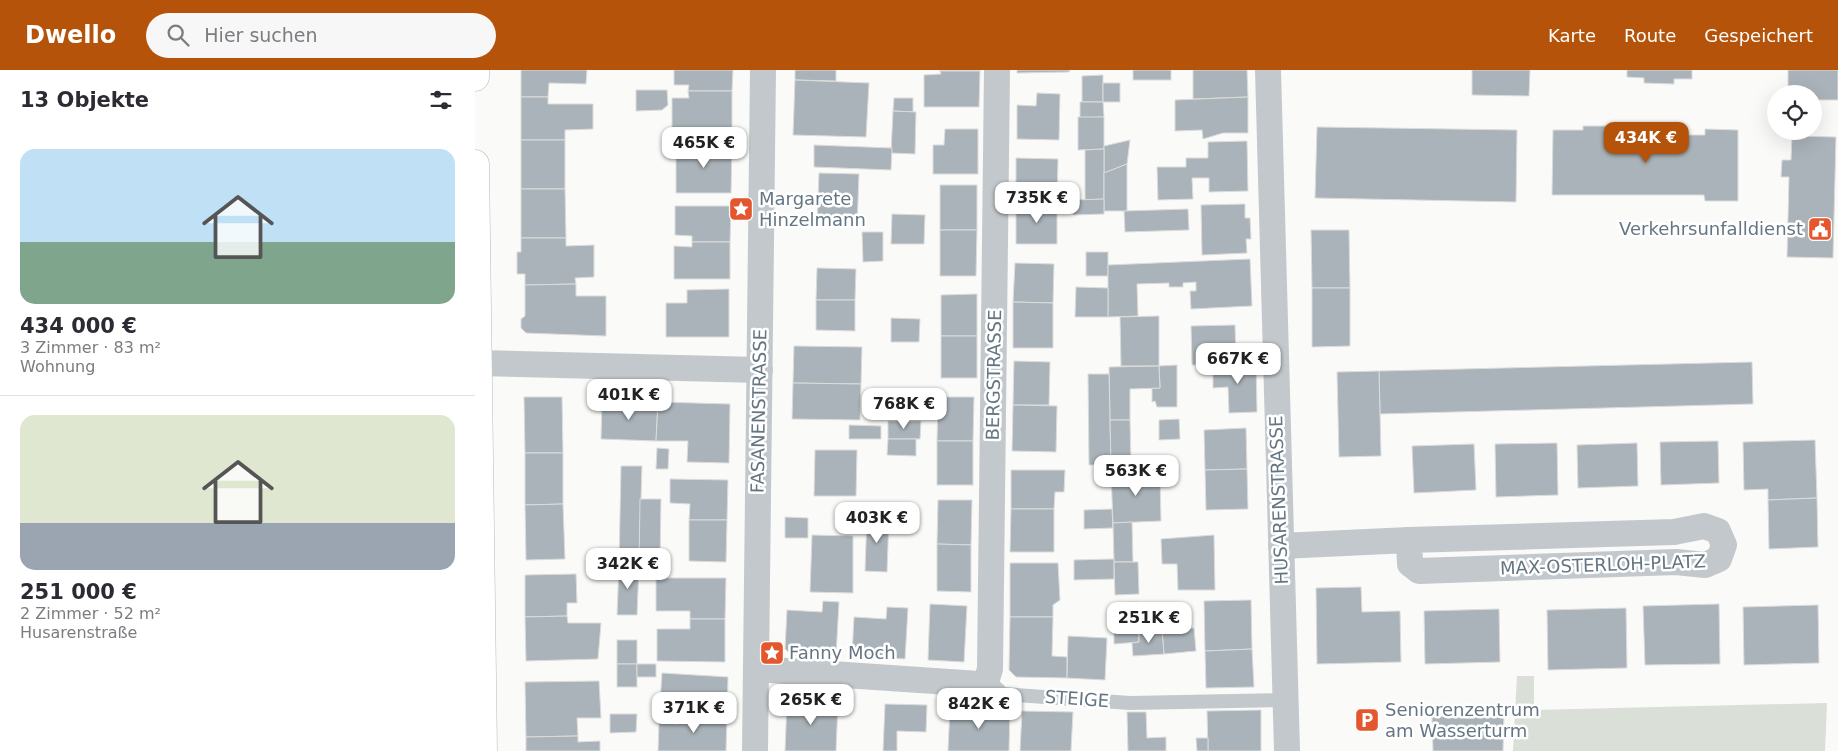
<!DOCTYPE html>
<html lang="de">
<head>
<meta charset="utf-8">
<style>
  :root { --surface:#fff; --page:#f7f7f7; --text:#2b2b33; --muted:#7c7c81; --line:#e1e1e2; --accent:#b45309 }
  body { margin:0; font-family:"DejaVu Sans",sans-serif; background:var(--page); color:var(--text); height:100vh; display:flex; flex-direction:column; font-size:19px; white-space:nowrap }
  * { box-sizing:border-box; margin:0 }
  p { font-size:16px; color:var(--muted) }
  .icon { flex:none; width:28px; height:28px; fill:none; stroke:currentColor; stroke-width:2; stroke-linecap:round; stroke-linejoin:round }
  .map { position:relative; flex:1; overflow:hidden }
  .side { display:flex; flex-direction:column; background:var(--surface); width:475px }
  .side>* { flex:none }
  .buttons { position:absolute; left:1292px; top:15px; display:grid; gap:10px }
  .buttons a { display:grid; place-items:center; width:55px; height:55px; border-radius:50%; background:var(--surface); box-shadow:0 5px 20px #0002; font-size:25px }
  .price { position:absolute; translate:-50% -42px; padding:0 11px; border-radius:10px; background:#fff; color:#222; font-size:16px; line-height:32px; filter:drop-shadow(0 1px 2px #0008) }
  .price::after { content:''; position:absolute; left:50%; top:30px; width:15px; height:11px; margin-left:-8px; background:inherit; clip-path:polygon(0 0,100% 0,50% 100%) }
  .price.on { background:var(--accent); color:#fff }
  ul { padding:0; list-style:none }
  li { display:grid; align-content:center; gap:10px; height:265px; padding:0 20px }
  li+li { border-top:1px solid var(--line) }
  li span { display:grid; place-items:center; height:155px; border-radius:15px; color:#555 }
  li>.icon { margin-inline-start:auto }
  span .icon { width:90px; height:90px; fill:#fffc; stroke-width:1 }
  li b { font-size:21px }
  h2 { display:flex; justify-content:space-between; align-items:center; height:60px; padding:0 20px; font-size:21px }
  header { display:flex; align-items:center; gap:30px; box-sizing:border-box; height:70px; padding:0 25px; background:var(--accent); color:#fff }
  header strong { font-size:24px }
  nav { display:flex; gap:28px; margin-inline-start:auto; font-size:18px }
  .search { width:350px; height:45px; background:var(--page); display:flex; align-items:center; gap:12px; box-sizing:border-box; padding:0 18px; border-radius:28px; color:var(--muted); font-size:19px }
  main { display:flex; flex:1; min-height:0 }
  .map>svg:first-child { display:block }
  .green { fill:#dadfd7 }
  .building { fill:#aab3b9; stroke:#dcdcda }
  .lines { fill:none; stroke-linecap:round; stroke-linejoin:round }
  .secondary-casing { stroke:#b3babf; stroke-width:29 }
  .lane { stroke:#c3c8cc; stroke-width:14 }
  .street { stroke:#c3c8cc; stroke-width:26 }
  .secondary { stroke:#fff; stroke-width:28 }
  .labels { text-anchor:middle; stroke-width:5; stroke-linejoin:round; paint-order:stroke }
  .poi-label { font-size:18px; fill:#657683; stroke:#fff; text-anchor:start }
  .street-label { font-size:18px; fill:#657683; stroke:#fff }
</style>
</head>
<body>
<header>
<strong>Dwello</strong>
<div class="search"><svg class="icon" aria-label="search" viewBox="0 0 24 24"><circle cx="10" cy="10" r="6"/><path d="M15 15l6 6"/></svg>Hier suchen</div>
<nav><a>Karte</a><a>Route</a><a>Gespeichert</a></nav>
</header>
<main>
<section class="side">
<h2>13 Objekte<svg class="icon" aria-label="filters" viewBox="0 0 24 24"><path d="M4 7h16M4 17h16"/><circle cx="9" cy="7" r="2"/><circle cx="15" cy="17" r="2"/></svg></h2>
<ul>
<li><span style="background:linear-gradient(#bfe0f5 60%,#7fa58c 0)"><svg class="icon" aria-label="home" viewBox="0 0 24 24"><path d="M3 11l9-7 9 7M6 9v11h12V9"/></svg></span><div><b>434 000 €</b><p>3 Zimmer · 83 m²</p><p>Wohnung</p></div></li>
<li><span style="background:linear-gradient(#dfe7d0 70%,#9aa5b1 0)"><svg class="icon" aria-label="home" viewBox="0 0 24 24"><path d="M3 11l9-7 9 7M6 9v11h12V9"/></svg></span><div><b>251 000 €</b><p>2 Zimmer · 52 m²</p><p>Husarenstraße</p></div></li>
</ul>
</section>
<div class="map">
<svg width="1363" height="681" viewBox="0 0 1363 681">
  <rect width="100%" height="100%" fill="#fafaf8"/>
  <path class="green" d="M1042,606H1059V640L1352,633L1350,681H1038Z"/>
  <g class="building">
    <path d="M46,0H112L111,14L74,13L73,27H46Z"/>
    <path d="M199,0H258L257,21H213L214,15H199Z"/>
    <path d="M320,0H361V11L320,10Z"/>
    <rect x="465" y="0" width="40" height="1"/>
    <path d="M542,0H595L594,2L542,3Z"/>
    <rect x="658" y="0" width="38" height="10"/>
    <path d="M718,0H772L773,27L718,29Z"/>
    <path d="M997,0H1055L1054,26L997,25Z"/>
    <path d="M1152,0H1217V9H1199V14L1169,13V8L1152,7Z"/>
    <path d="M1313,0H1363V30H1339V24H1313Z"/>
    <path d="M465,1H505L504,37H449V5L466,4Z"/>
    <path d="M628,5V32H607V6Z"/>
    <path d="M320,10L394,13L391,67L318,65Z"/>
    <rect x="628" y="13" width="17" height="19"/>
    <path d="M161,20H192L193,35L187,40L161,41Z"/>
    <path d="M213,21H257V61H197V28H214Z"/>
    <path d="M562,23L585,24L584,70L542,69V35L561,36Z"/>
    <path d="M46,27H73V34H118V59L90,60V70H46Z"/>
    <path d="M773,27V63H748L728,69L727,60L700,61V30Z"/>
    <path d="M419,28H438V42L418,41Z"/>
    <path d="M605,32H628L629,47L605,48Z"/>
    <path d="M418,41L441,42L440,84L416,83Z"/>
    <path d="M603,47H629V79L603,80Z"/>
    <path d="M1108,56H1137V65H1230V59L1263,60V131H1230L1229,125H1077L1078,60H1108Z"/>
    <path d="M842,57L1042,60L1041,132L840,128Z"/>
    <path d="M470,59H503V104H458V75H469Z"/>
    <path d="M1317,66L1361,67L1358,188L1312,187L1314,107H1306L1307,90H1316Z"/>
    <rect x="46" y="70" width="44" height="49"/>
    <path d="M655,70L652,94L629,103V76Z"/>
    <path d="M772,71L773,121L734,122V108H717L718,129L683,130L682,97H711V88H733V72Z"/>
    <path d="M201,74L257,75L256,123H201Z"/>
    <path d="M339,75L417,78L416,100L339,97Z"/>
    <path d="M629,79V129L610,130V80Z"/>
    <path d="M541,88L583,89L582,134H541Z"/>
    <path d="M652,94V141H629V103Z"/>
    <path d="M344,103L384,104L382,157L342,155Z"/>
    <rect x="465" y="115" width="37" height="45"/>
    <path d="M46,119H90L91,168H46Z"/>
    <path d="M629,129V144L598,145V130Z"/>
    <rect x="541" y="134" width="41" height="40"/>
    <path d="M770,134V148H775L776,169H771L772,183L727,185L726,135Z"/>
    <path d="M200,136H256L255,172H217V166L200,165Z"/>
    <path d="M713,139L714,160L650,162L649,141Z"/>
    <path d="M417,144L450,145L449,174H416Z"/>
    <path d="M465,160H502L501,206H465Z"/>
    <path d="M836,160H874L875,218H837Z"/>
    <path d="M387,162H408V191L388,192Z"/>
    <path d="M46,168H91V176L119,175V207L100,208L101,214L50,215V204H42V182H46Z"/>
    <path d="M217,172H255V209H199V176L217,177Z"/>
    <rect x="611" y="182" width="22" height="24"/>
    <path d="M775,189L777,236L716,239L715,221H721V212L708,213V217H694V213L662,214L663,246L633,247V195Z"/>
    <path d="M540,193L579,194L578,233L538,232Z"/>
    <path d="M342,198L381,199L380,230H341Z"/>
    <path d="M101,214V226H131V266L51,263L46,258V249L50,246V215Z"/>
    <path d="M601,217L633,218V247H600Z"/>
    <path d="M837,218H875V276L837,277Z"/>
    <path d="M254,219V267H191V233H212V220Z"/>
    <path d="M502,224V266H466V225Z"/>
    <path d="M341,230H380V261L341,260Z"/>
    <path d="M538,232L578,233V278H538Z"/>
    <path d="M684,246V296H646L645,247Z"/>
    <path d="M416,248L445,249L444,272H416Z"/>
    <path d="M760,255L761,294L717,295L716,256Z"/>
    <rect x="466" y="266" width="36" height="42"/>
    <path d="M319,276L387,277L386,314L318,313Z"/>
    <path d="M539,291L575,292L574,335H538Z"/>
    <path d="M1277,292L1278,334L905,344L904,301Z"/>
    <path d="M781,293L782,342L754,343L753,317L738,318V294Z"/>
    <path d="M702,295V337H682L680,331L677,332V318H685L684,296Z"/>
    <path d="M684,296L685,318L655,319V350H635L634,297Z"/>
    <path d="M904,301L906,386L864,387L862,302Z"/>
    <path d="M613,304H634L636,395H614Z"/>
    <path d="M318,313L386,314L385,350L317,349Z"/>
    <path d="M49,327H87L88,383H50Z"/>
    <path d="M463,327H499L498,371H462Z"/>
    <path d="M127,331L183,332L181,371L126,369Z"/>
    <path d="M183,332L255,334L254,393L212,392L213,371H181Z"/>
    <path d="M538,335L582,336L581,382L537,381Z"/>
    <path d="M704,349L705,369L684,370V350Z"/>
    <path d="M635,350H655L656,395H636Z"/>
    <path d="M413,351H446L445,369H413Z"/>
    <path d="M374,355L406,356V369H374Z"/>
    <path d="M771,358L772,399L730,400L729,360Z"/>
    <path d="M413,369H441V386L412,385Z"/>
    <path d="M1340,370L1342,428L1293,430V419L1269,420L1268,372Z"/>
    <rect x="462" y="371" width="36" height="44"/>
    <path d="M1243,371L1244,413L1186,415L1185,372Z"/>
    <path d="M1082,373L1083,425L1021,427L1020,374Z"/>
    <path d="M1162,373L1163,416L1103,418L1102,375Z"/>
    <path d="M999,374L1001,420L939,423L937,376Z"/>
    <path d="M182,378L194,379L193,399H181Z"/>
    <path d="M340,380H382L381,426H339Z"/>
    <path d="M50,383H88V434L50,435Z"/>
    <path d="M146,396H167L164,495L144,494Z"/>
    <path d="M772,399L773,439L731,440L730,400Z"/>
    <path d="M536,400H590L589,422H580L579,439H536Z"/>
    <path d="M636,403H685L686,451L638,453Z"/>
    <path d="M195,409L253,410L252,450H214L215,434L195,433Z"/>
    <path d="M1342,428L1343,477L1294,479L1293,430Z"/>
    <path d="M165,429H186L185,495H164Z"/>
    <path d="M463,430H497L496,475L462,474Z"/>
    <path d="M88,434L90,489L51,490L50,435Z"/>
    <path d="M536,439H579V482H535Z"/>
    <path d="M637,439L638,458L609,459V440Z"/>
    <path d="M392,446L414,447L412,502L390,501Z"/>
    <path d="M310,447L333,448V468H310Z"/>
    <path d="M214,450H252L251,492L214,491Z"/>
    <path d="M657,452L658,492H639L638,453Z"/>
    <path d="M337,465L378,466V523L335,522Z"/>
    <path d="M739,465L740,520H703L702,494H687L686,469Z"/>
    <path d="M462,474L496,475V522L462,521Z"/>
    <path d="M639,489V509L599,510V490Z"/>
    <path d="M639,492H663L664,524L640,525Z"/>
    <path d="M535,493H583L585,530L578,535V547H535Z"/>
    <path d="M144,494L164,495L162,545H142Z"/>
    <path d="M101,504L102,533H92V546L50,547V505Z"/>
    <path d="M181,508H251L250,549H215V541H181Z"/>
    <path d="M886,517L887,542L925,541L926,592L842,594L841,518Z"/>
    <path d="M776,530L777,579L730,581L729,531Z"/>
    <path d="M348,531L364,532L361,586L317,585L310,579L312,540L347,542Z"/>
    <path d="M663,532L664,572L639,574V533Z"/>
    <path d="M455,534L492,536L489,592L453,590Z"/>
    <path d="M1244,534L1245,594L1170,595L1168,536Z"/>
    <path d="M1343,535L1344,593L1269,595L1268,537Z"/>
    <path d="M412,537L433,538L430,589L377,586L379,547L411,549Z"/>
    <path d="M1151,538L1152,598L1073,600L1072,540Z"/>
    <path d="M1024,539L1025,592L950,594L949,541Z"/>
    <path d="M92,546L93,553H126L123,589L51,591L50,547Z"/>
    <path d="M535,547H578L577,586L592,587V608L541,607L534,600Z"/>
    <path d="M215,549H250V592L182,591V559H215Z"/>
    <path d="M719,558L721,581L689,584L687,561Z"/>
    <path d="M687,561L689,584L658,586L657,573L664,572V562Z"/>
    <path d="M593,566L632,568L630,610L592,608Z"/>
    <rect x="142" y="570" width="20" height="24"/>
    <path d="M777,579L779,617L731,618L730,581Z"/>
    <rect x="142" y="594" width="20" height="23"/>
    <rect x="162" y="594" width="19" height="13"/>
    <path d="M187,603L253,607L252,647L204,645L205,635L185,634Z"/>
    <path d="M124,611L126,648H102L103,666L51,667L50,612Z"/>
    <path d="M312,631L363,632L361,681H310Z"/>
    <path d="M410,634L452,635L451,662L422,661V681H408Z"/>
    <path d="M475,638L535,640L534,681H473Z"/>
    <path d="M786,640V681H733L732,641Z"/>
    <path d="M547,641L598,642L596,681H545Z"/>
    <path d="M652,642H671L672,668L691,667V681H653Z"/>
    <path d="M135,644H162L161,662L135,663Z"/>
    <path d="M1029,644L1028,681H958L957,647Z"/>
    <path d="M204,645L252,647L251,681H183L184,653L203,654Z"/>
    <path d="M103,666V672L125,671V681H51V667Z"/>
    <path d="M721,668H733V681H722Z"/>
  </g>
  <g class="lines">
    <defs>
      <g id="secondary">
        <path d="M0,7V0"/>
        <path d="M0,94L8,681"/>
      </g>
    </defs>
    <use href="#secondary" class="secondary-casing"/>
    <path class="lane" d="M512,609L528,624L655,633L811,630"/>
    <g class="street">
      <path d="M793,0L812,681"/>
      <path d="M3,293L285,300"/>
      <path d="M1229,456L1243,461L1249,475L1244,489L1230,495L1201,492L944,501L935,494L934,470L1199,462Z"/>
      <path d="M806,476L934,470"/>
      <path d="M281,599L504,614L512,609L515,599L522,0"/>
      <path d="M280,681L288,0"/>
    </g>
    <use href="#secondary" class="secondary"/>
  </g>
  <defs>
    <symbol id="sight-square" viewBox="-11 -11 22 22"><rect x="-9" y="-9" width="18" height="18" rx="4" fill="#e4572e" stroke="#fff"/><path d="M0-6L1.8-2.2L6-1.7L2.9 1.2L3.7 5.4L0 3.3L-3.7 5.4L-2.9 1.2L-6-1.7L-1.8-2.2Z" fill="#fff"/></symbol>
    <symbol id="civic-square" viewBox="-11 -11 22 22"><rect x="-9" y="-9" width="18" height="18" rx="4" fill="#e4572e" stroke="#fff"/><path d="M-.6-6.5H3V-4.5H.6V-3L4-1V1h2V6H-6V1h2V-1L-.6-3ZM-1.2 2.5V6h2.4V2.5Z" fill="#fff"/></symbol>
    <symbol id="parking-square" viewBox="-11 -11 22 22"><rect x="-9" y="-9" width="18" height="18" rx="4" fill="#e4572e" stroke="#fff"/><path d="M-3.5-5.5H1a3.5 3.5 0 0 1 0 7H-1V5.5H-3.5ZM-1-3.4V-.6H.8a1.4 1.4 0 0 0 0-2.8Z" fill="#fff"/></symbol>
  </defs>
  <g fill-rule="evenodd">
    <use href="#sight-square" x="252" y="125" width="28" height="28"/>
    <use href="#civic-square" x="1331" y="145" width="28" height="28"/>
    <use href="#sight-square" x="283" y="569" width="28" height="28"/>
    <use href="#parking-square" x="878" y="636" width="28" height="28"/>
  </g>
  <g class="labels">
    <g class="poi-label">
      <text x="284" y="135">Margarete<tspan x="284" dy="21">Hinzelmann</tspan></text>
      <text x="1328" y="165" text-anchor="end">Verkehrsunfalldienst</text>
      <text x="314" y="589">Fanny Moch</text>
      <text x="910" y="646">Seniorenzentrum<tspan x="910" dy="21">am Wasserturm</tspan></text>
    </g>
    <g class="street-label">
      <text transform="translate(519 305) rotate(-89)" y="6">BERGSTRASSE</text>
      <text transform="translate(284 341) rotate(-89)" y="6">FASANENSTRASSE</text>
      <text transform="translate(804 430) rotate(-92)" y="6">HUSARENSTRASSE</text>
      <text transform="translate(1128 495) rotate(-2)" y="6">MAX-OSTERLOH-PLATZ</text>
      <text transform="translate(602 629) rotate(4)" y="6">STEIGE</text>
    </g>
  </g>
</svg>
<div class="buttons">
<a><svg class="icon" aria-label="locate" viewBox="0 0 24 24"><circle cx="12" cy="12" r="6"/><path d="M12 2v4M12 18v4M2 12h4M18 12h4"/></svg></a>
</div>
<b class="price on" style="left:1171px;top:94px">434K €</b>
<b class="price" style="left:229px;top:99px">465K €</b>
<b class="price" style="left:562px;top:154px">735K €</b>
<b class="price" style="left:763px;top:315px">667K €</b>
<b class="price" style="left:154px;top:351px">401K €</b>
<b class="price" style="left:429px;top:360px">768K €</b>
<b class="price" style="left:661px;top:427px">563K €</b>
<b class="price" style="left:402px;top:474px">403K €</b>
<b class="price" style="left:153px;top:520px">342K €</b>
<b class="price" style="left:674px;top:574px">251K €</b>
<b class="price" style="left:336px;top:656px">265K €</b>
<b class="price" style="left:504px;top:660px">842K €</b>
<b class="price" style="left:219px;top:664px">371K €</b>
</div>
</main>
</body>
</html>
